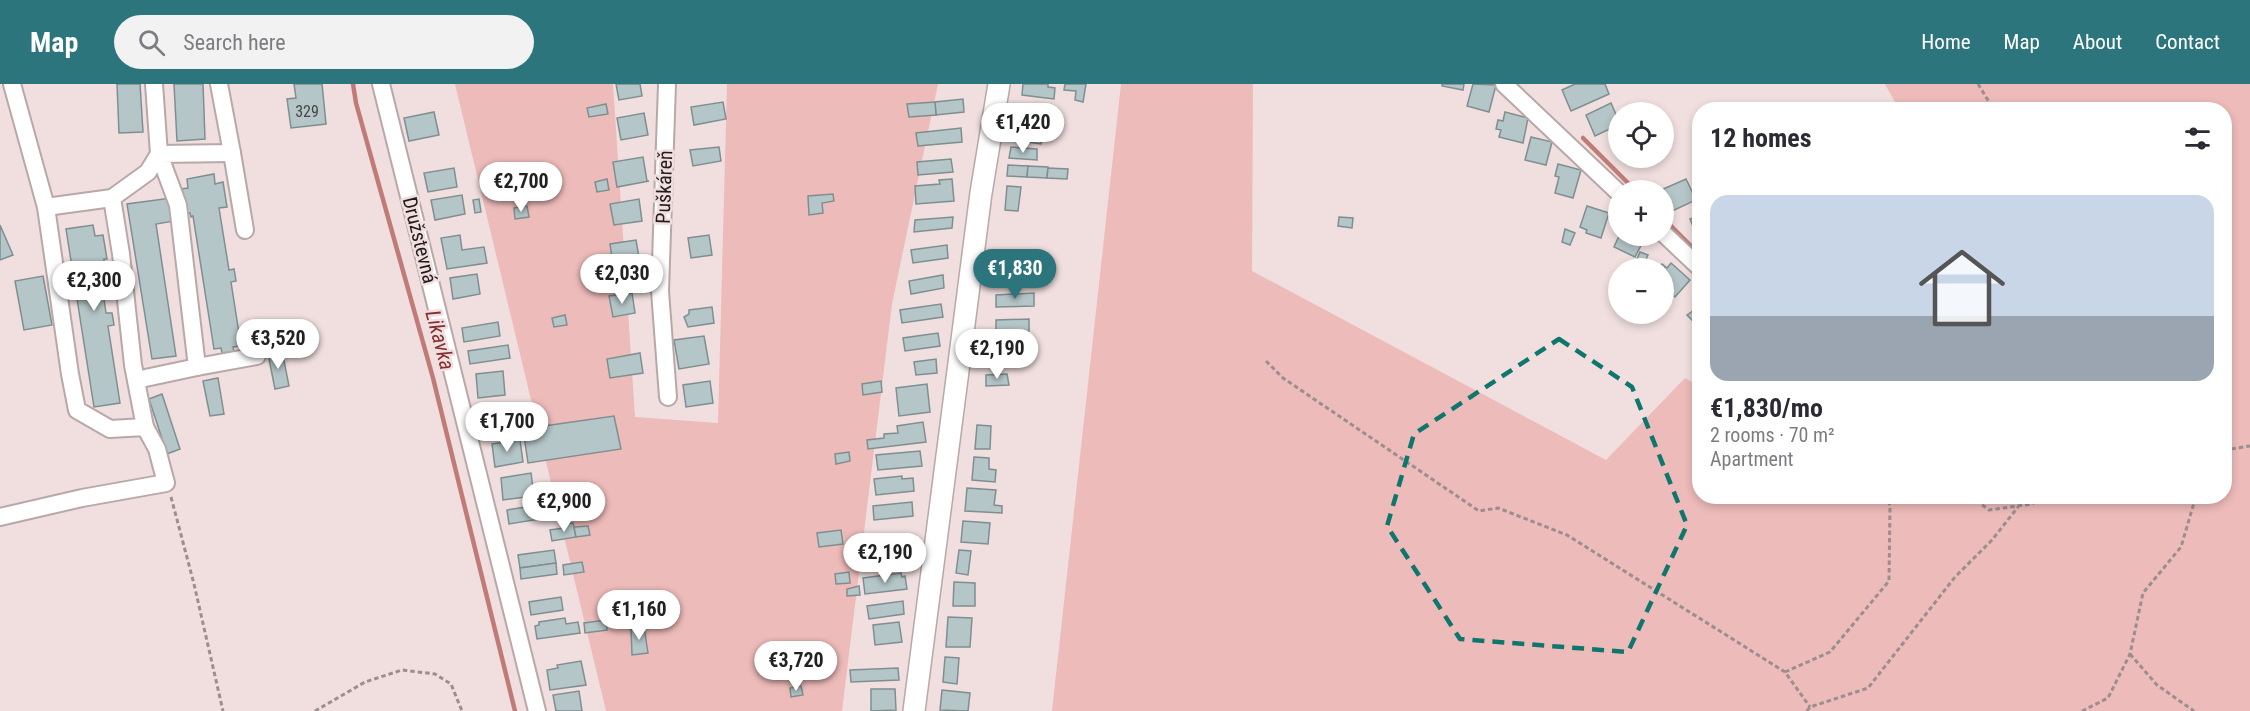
<!DOCTYPE html>
<html lang="en">
<head>
<meta charset="utf-8">
<style>
  :root { --surface:#fff; --page:#f2f2f3; --text:#2b2b33; --muted:#7c7c81; --line:#e1e1e2; --accent:#2c757d }
  body { margin:0; font-family:"Roboto Condensed",sans-serif; background:var(--page); color:var(--text); height:100vh; display:flex; flex-direction:column; font-size:22px; white-space:nowrap }
  * { box-sizing:border-box; margin:0 }
  p { font-size:20px; color:var(--muted) }
  .icon { flex:none; width:33px; height:33px; fill:none; stroke:currentColor; stroke-width:2; stroke-linecap:round; stroke-linejoin:round }
  .map { position:relative; flex:1; overflow:hidden }
  .drawer { position:absolute; left:1692px; top:18px; width:540px; height:402px; display:flex; flex-direction:column; background:var(--surface); border-radius:24px; box-shadow:0 3px 9px #0003 }
  .drawer>* { flex:none }
  .controls { position:absolute; left:1608px; top:18px; display:grid; gap:12px }
  .controls a { display:grid; place-items:center; width:66px; height:66px; border-radius:50%; background:var(--surface); box-shadow:0 3px 9px #0003; font-size:30px }
  .price { position:absolute; translate:-50% -51px; padding:0 14px; border-radius:21px; background:#fff; color:#222; font-size:20px; line-height:39px; filter:drop-shadow(0 2px 3px #0008) }
  .price::after { content:''; position:absolute; left:50%; top:36px; width:18px; height:14px; margin-left:-9px; background:inherit; clip-path:polygon(0 0,100% 0,50% 100%) }
  .price.current { background:var(--accent); color:#fff }
  ul { padding:0; list-style:none }
  li { display:grid; align-content:center; gap:12px; height:318px; padding:0 18px }
  li+li { border-top:2px solid var(--line) }
  li span { display:grid; place-items:center; height:186px; border-radius:18px; color:#555 }
  li>.icon { margin-inline-start:auto }
  span .icon { width:108px; height:108px; fill:#fffc; stroke-width:1 }
  li b { font-size:26px }
  h2 { display:flex; justify-content:space-between; align-items:center; height:72px; padding:0 18px; font-size:26px }
  header { display:flex; align-items:center; gap:36px; box-sizing:border-box; height:84px; padding:0 30px; background:var(--accent); color:#fff }
  header strong { font-size:28px }
  nav { display:flex; gap:33px; margin-inline-start:auto; font-size:21px }
  .search { width:420px; height:54px; background:var(--page); display:flex; align-items:center; gap:15px; box-sizing:border-box; padding:0 21px; border-radius:33px; color:var(--muted); font-size:22px }
  .map>svg:first-child { display:block }
  .green { fill:#edbbb9 }
  .lines { fill:none; stroke-linecap:round; stroke-linejoin:round }
  .stream { stroke:#c07b79; stroke-width:4.5 }
  .building { fill:#b5c6c8; stroke:#7f8f90; stroke-width:1.5 }
  .minor-casing { stroke:#b8a8a7; stroke-width:20 }
  .major-casing { stroke:#b8a8a7; stroke-width:24 }
  .path { stroke:#9b8e8e; stroke-width:3; stroke-dasharray:4.5 3; stroke-linecap:butt }
  .minor { stroke:#fff; stroke-width:16 }
  .major { stroke:#fff; stroke-width:21 }
  .marked { fill:none; stroke:#0f766e; stroke-width:4.5; stroke-dasharray:12 8; stroke-linejoin:round }
  .labels { text-anchor:middle; stroke-width:5; stroke-linejoin:round; paint-order:stroke }
  .number-label { font-size:16px; fill:#464646 }
  .street-label { font-size:20px; fill:#211b1b; stroke:#f0dfde }
  .water-label { font-size:21px; font-style:italic; fill:#832f32; stroke:#f0dfde }
</style>
</head>
<body>
<header>
<strong>Map</strong>
<div class="search"><svg class="icon" aria-label="search" viewBox="0 0 24 24"><circle cx="10" cy="10" r="6"/><path d="M15 15l6 6"/></svg>Search here</div>
<nav><a>Home</a><a>Map</a><a>About</a><a>Contact</a></nav>
</header>
<div class="map">
<svg width="2250" height="627" viewBox="0 0 2250 627">
  <rect width="100%" height="100%" fill="#f0dfde"/>
  <g class="green">
    <path d="M455,0H613L635,333L718,339L727,0H938L892,220L842,627H606Z"/>
    <path d="M1121,0H1253L1252,187L1606,376L1685,294L1699,302L1700,412H2224V26L1899,25L1885,0H2250V627H1052Z"/>
  </g>
  <g class="lines">
    <g class="stream">
      <path d="M353,0L356,19L433,294L515,627"/>
      <path d="M1583,54L1635,106"/>
      <path d="M1664,135L1700,171"/>
    </g>
  </g>
  <g class="building">
    <path d="M117,0H140L143,48L119,49Z"/>
    <path d="M174,0H203L205,55L177,57Z"/>
    <path d="M294,0H322L326,40L291,44L287,15L296,14Z"/>
    <path d="M616,0H640L642,12L619,16Z"/>
    <path d="M1023,0H1048V3L1055,4L1054,15L1022,11Z"/>
    <path d="M1065,0H1086L1083,18L1075,16L1076,7L1064,6Z"/>
    <path d="M1442,0H1464L1463,6L1442,2Z"/>
    <path d="M1473,0L1496,1L1489,28L1467,22Z"/>
    <path d="M1575,0H1605L1609,10L1571,27L1562,6Z"/>
    <path d="M963,15L964,28L936,31L935,18Z"/>
    <path d="M723,18L726,35L694,41L691,23Z"/>
    <path d="M935,18L936,31L909,33L907,20Z"/>
    <path d="M1611,19L1618,35V41L1595,52L1586,31Z"/>
    <path d="M606,20L608,30L589,33L587,24Z"/>
    <path d="M1018,22L1043,25L1041,35L1017,33Z"/>
    <path d="M434,28L439,51L409,57L404,34Z"/>
    <path d="M1505,28L1528,34L1523,59L1499,53L1501,46L1496,45L1498,36L1503,37Z"/>
    <path d="M644,29L648,51L621,56L617,34Z"/>
    <path d="M961,44L962,58L918,62L916,49Z"/>
    <path d="M1014,44L1043,48L1041,60L1012,56Z"/>
    <path d="M1618,50V72L1611,53Z"/>
    <path d="M1531,53L1552,58L1546,81L1525,76Z"/>
    <path d="M719,63L721,77L693,82L690,66Z"/>
    <path d="M1011,63L1037,65V76L1009,74Z"/>
    <path d="M643,73L647,97H649L617,103L613,78Z"/>
    <path d="M951,75L953,88L918,91L917,78Z"/>
    <path d="M1558,80L1581,86L1573,114L1555,109L1559,93L1555,92Z"/>
    <path d="M1008,81L1028,82L1027,93L1007,92Z"/>
    <path d="M1028,82L1048,83L1047,94L1027,93Z"/>
    <path d="M454,84L457,103L428,108L424,89Z"/>
    <path d="M1048,84L1068,85L1067,95L1047,94Z"/>
    <path d="M214,90L215,100L223,98L227,123L219,124L229,186L234,185L236,197L231,198L241,262L233,263L234,268L222,269L221,264L214,265L193,132L191,133L190,129H185L181,105L188,104L187,95Z"/>
    <path d="M607,95L609,106L597,108L595,98Z"/>
    <path d="M952,95L954,117L916,120L915,102L940,100L939,96Z"/>
    <path d="M1686,95L1696,116L1670,128L1665,118L1664,106H1661Z"/>
    <path d="M1007,102L1021,103L1018,127L1005,126Z"/>
    <path d="M833,110L834,117L822,119L823,129L809,131L808,112Z"/>
    <path d="M462,111L465,130L435,136L431,116Z"/>
    <path d="M171,114L174,137L156,140L176,272L152,275L127,120Z"/>
    <path d="M479,115L481,128L475,129L473,116Z"/>
    <path d="M639,115L642,137L614,141L610,120Z"/>
    <path d="M527,122L529,133L515,135L514,124Z"/>
    <path d="M1587,122L1609,129L1601,154L1586,149L1587,146L1580,143Z"/>
    <path d="M1700,131V156L1699,157L1690,135Z"/>
    <path d="M953,133L952,144L914,148L915,136Z"/>
    <path d="M1339,133L1353,134L1352,144L1338,142Z"/>
    <path d="M0,141L13,171L0,176Z"/>
    <path d="M93,141L95,152L103,151L107,175H104V181H99L106,229H112L114,241L108,242L120,319L94,323L66,145Z"/>
    <path d="M1565,145L1575,149L1570,161L1562,158Z"/>
    <path d="M460,151L462,166L484,163L487,179L447,185L441,154Z"/>
    <path d="M709,151L712,171L691,174L688,154Z"/>
    <path d="M1619,152H1646L1635,173L1614,163Z"/>
    <path d="M636,156L641,185L614,188L610,160Z"/>
    <path d="M947,161L948,174L913,179L911,166Z"/>
    <path d="M1640,168L1648,171L1642,184H1633Z"/>
    <path d="M999,175H1013L1012,181L1024,182L1023,197L996,196Z"/>
    <path d="M1671,179L1690,196L1675,213L1664,203V184H1658L1662,180L1667,184Z"/>
    <path d="M477,190L480,210L453,215L450,194Z"/>
    <path d="M943,191L944,204L911,210L909,197Z"/>
    <path d="M43,192L52,241L24,246L15,197Z"/>
    <path d="M632,209L635,229L613,233L609,212Z"/>
    <path d="M1034,209V222L996,223V211Z"/>
    <path d="M941,220L943,233L902,239L900,226Z"/>
    <path d="M1700,222V244L1687,231Z"/>
    <path d="M712,223L714,239L688,243L684,233L689,230V226Z"/>
    <path d="M565,231L567,241L554,243L552,234Z"/>
    <path d="M1029,235V248L996,250V236Z"/>
    <path d="M498,238L500,252L464,258L462,244Z"/>
    <path d="M938,249L940,262L905,267L903,254Z"/>
    <path d="M704,252L709,280L679,285L674,256Z"/>
    <path d="M992,257H1015L1014,280L992,281Z"/>
    <path d="M508,261L510,274L470,280L468,267Z"/>
    <path d="M282,267L289,302L275,305L268,270Z"/>
    <path d="M640,269L643,289L610,294L607,275Z"/>
    <path d="M936,275L937,289L916,291L914,278Z"/>
    <path d="M503,287L505,311L478,314L476,290Z"/>
    <path d="M1007,290L1009,301L986,302V291Z"/>
    <path d="M218,294L224,330L210,332L203,297Z"/>
    <path d="M710,297L713,319L686,323L683,301Z"/>
    <path d="M881,297L882,308L863,311L862,300Z"/>
    <path d="M927,300L930,328L899,332L896,304Z"/>
    <path d="M162,310L180,365L167,370L149,315Z"/>
    <path d="M515,322L518,345L486,349L483,326Z"/>
    <path d="M614,332L621,365L528,379L523,345Z"/>
    <path d="M923,338L926,358L868,365L867,356L884,354V350L898,349L897,342Z"/>
    <path d="M977,341L991,342L990,365H975Z"/>
    <path d="M520,356L523,378L495,383L492,360Z"/>
    <path d="M920,367L922,382L878,386L876,371Z"/>
    <path d="M849,368L850,377L836,380L835,370Z"/>
    <path d="M974,373L989,374V385L996,386L995,398L972,396Z"/>
    <path d="M531,389L534,412L503,416L501,394Z"/>
    <path d="M902,392V395L913,394L914,407L876,411L874,395Z"/>
    <path d="M967,404L996,406L994,421L1002,422V429L965,427Z"/>
    <path d="M557,418L559,432L509,440L507,426Z"/>
    <path d="M912,418L913,432L874,436L873,422Z"/>
    <path d="M572,421L574,430L560,432L558,423Z"/>
    <path d="M963,437L990,439L988,460L961,458Z"/>
    <path d="M573,439L576,453L552,457L550,446L564,444V440Z"/>
    <path d="M588,442L590,451L576,453L574,443Z"/>
    <path d="M841,446L843,460L819,463L817,449Z"/>
    <path d="M554,466L556,479L520,484L518,471Z"/>
    <path d="M907,466L908,480L882,483L880,470Z"/>
    <path d="M959,466L971,467L968,491L956,489Z"/>
    <path d="M582,478L584,488L564,491L563,481Z"/>
    <path d="M556,479L557,490L521,495L520,484Z"/>
    <path d="M849,488L850,499L836,500L835,490Z"/>
    <path d="M901,489L902,493L905,492L907,505L865,510L863,494Z"/>
    <path d="M954,498L975,499V522H953Z"/>
    <path d="M859,502L860,511L847,512V505Z"/>
    <path d="M561,513L563,526L531,531L529,518Z"/>
    <path d="M903,517L904,530L869,535L867,522Z"/>
    <path d="M948,533L972,534L970,563H946Z"/>
    <path d="M565,534L566,540L578,538L580,549L537,555L535,542L539,541V538Z"/>
    <path d="M606,536L607,546L585,549L584,539Z"/>
    <path d="M899,538L902,558L875,561L873,541Z"/>
    <path d="M644,543L648,569L632,571L631,545H629Z"/>
    <path d="M945,573L959,574L957,600L943,598Z"/>
    <path d="M581,577L586,601L550,606L547,586L558,584L557,581Z"/>
    <path d="M898,584L899,596L851,598L850,586Z"/>
    <path d="M801,602L803,611L791,613L790,604Z"/>
    <path d="M871,605H895L896,626L871,627Z"/>
    <path d="M942,606L970,609L968,627L940,626Z"/>
    <path d="M579,607L582,627H556L553,611Z"/>
  </g>
  <g class="lines">
    <defs>
      <g id="minor">
        <path d="M381,0L537,627"/>
        <path d="M667,0L660,207L668,313"/>
        <path d="M1504,0L1618,108"/>
        <path d="M232,69L245,146"/>
        <path d="M46,123L112,114"/>
        <path d="M1664,150L1700,184"/>
        <path d="M197,283L257,272"/>
        <path d="M136,296L197,283L178,121L159,70L232,69L219,0"/>
        <path d="M145,343L133,281L121,170L112,114L148,88L159,70L154,0"/>
        <path d="M0,433L82,414L166,399L157,365L145,343L110,345L77,326L70,290L46,123L12,0"/>
      </g>
      <path id="major" d="M914,627L981,109L999,0"/>
    </defs>
    <use href="#minor" class="minor-casing"/>
    <use href="#major" class="major-casing"/>
    <g class="path">
      <path d="M1978,0L1994,26"/>
      <path d="M1266,277L1283,294L1479,427L1498,424L1567,451L1785,588L1810,623"/>
      <path d="M2224,366L2250,362"/>
      <path d="M1970,412L1989,426L2032,420L2045,412"/>
      <path d="M171,413L194,500L223,627"/>
      <path d="M2130,570L2157,601L2194,627"/>
      <path d="M1785,588L1830,568L1889,497L1890,422L1887,412"/>
      <path d="M315,627L365,598L402,586L435,590L451,600L462,627"/>
      <path d="M1807,627L1810,623L1868,604L1955,493L1992,456L2018,423"/>
      <path d="M2082,627L2108,614L2130,570L2143,509L2181,463L2196,412"/>
    </g>
    <use href="#minor" class="minor"/>
    <use href="#major" class="major"/>
  </g>
  <path class="marked" d="M1559,255L1632,303L1687,441L1628,568L1460,555L1387,442L1414,350Z"/>
  <g class="labels">
    <g class="number-label">
      <text x="307" y="33">329</text>
    </g>
    <g class="street-label">
      <text transform="translate(664 103) rotate(-88)" y="7">Puškáreň</text>
      <text transform="translate(420 156) rotate(76)" y="7">Družstevná</text>
    </g>
    <g class="water-label">
      <text transform="translate(440 256) rotate(75)" y="7">Likavka</text>
    </g>
  </g>
</svg>
<div class="controls">
<a><svg class="icon" aria-label="locate" viewBox="0 0 24 24"><circle cx="12" cy="12" r="6"/><path d="M12 2v4M12 18v4M2 12h4M18 12h4"/></svg></a>
<a>+</a>
<a>−</a>
</div>
<b class="price" style="left:1023px;top:70px">€1,420</b>
<b class="price" style="left:521px;top:129px">€2,700</b>
<b class="price current" style="left:1015px;top:216px">€1,830</b>
<b class="price" style="left:622px;top:221px">€2,030</b>
<b class="price" style="left:94px;top:228px">€2,300</b>
<b class="price" style="left:278px;top:286px">€3,520</b>
<b class="price" style="left:997px;top:296px">€2,190</b>
<b class="price" style="left:507px;top:369px">€1,700</b>
<b class="price" style="left:564px;top:449px">€2,900</b>
<b class="price" style="left:885px;top:500px">€2,190</b>
<b class="price" style="left:639px;top:557px">€1,160</b>
<b class="price" style="left:796px;top:608px">€3,720</b>
<section class="drawer">
<h2>12 homes<svg class="icon" aria-label="filters" viewBox="0 0 24 24"><path d="M4 7h16M4 17h16"/><circle cx="9" cy="7" r="2"/><circle cx="15" cy="17" r="2"/></svg></h2>
<ul>
<li><span style="background:linear-gradient(#c9d6e8 65%,#9aa5b1 0)"><svg class="icon" aria-label="home" viewBox="0 0 24 24"><path d="M3 11l9-7 9 7M6 9v11h12V9"/></svg></span><div><b>€1,830/mo</b><p>2 rooms · 70 m²</p><p>Apartment</p></div></li>
</ul>
</section>
</div>
</body>
</html>
